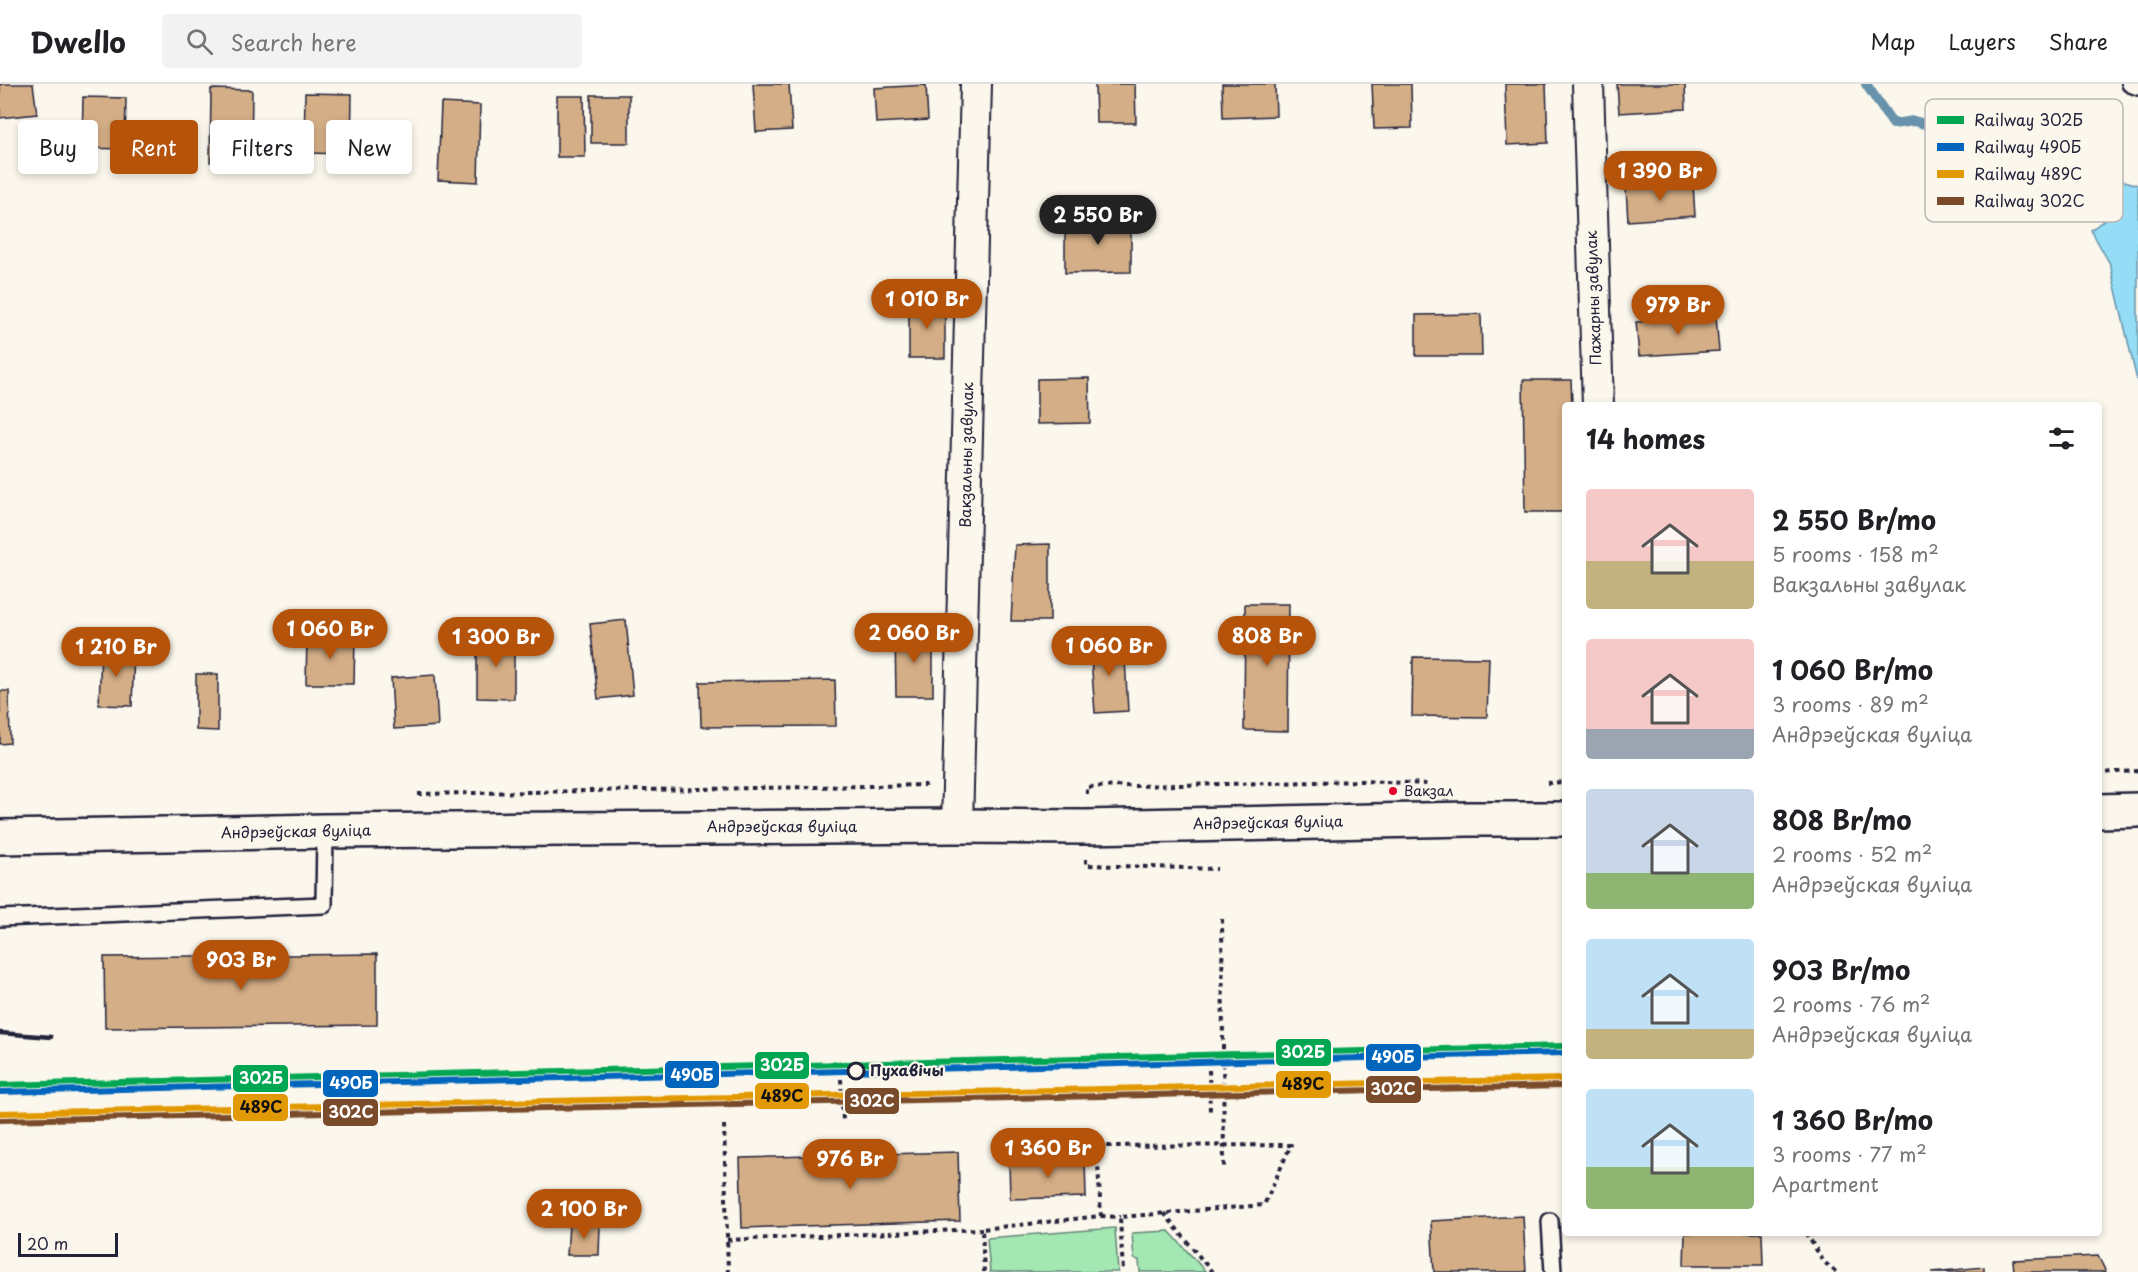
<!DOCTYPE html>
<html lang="en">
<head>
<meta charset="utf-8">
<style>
  :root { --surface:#fff; --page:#f2f2f2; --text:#202124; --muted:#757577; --line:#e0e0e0; --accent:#b45309 }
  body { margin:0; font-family:"Playpen Sans",sans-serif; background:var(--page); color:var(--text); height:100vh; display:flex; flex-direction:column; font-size:22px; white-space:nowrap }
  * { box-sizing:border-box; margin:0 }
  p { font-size:20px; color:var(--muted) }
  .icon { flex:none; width:33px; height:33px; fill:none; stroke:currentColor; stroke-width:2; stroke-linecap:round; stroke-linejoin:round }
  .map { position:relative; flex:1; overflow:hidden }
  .sheet { position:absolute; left:1562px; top:318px; width:540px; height:834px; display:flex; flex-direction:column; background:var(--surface); border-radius:6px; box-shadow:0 3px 9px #0003 }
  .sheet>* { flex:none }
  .top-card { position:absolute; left:18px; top:36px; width:570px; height:54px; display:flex; gap:12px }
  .scale { position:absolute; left:18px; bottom:15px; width:100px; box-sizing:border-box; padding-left:6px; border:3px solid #22223b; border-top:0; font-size:16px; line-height:21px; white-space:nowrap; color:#22223b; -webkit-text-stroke:4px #fbf7ec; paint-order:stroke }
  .price { position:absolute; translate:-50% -51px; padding:0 14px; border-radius:21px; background:var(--accent); color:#fff; font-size:20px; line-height:39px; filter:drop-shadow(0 2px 3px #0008) }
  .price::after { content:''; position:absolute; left:50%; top:36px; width:18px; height:14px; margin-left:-9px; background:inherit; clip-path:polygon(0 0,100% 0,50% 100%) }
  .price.current { background:#222; color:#fff }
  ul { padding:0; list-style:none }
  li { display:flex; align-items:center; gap:18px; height:150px; padding:0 24px }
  li span { display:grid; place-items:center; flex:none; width:168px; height:120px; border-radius:6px; color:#555 }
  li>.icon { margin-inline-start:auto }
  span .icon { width:72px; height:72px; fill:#fffc; stroke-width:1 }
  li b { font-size:26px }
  h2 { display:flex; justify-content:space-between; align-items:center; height:72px; padding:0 24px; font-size:26px }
  .pill { padding:0 21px; border-radius:6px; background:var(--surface); box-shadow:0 3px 9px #0003; font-size:21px; line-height:54px }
  .pill.current { background:var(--accent); color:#fff }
  header { display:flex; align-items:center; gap:36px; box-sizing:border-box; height:84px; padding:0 30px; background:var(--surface); border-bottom:2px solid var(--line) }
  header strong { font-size:28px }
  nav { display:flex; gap:33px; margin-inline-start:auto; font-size:21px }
  .search { width:420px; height:54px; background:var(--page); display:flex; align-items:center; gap:15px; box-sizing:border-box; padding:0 21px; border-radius:6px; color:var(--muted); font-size:22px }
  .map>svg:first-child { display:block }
  .green { fill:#a3e7b3; stroke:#628477; stroke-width:1.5 }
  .water { fill:#95ddf6; stroke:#6792ab; stroke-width:1.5 }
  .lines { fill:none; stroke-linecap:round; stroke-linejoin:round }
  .stream { stroke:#6792ab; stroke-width:10 }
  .building { fill:#d4ae86; stroke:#22223b; stroke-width:1.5 }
  .service-casing { stroke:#22223b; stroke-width:20 }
  .minor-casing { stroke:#22223b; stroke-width:34 }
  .secondary-casing { stroke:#22223b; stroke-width:38 }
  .path { stroke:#22223b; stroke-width:4; stroke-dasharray:4.5 4.5; stroke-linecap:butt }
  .service { stroke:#fbf7ec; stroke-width:15 }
  .minor { stroke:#fbf7ec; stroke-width:30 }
  .secondary { stroke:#fbf7ec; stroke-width:33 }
  .rail { stroke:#22223b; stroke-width:4.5 }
  .path-bridge { stroke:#22223b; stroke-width:4; stroke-dasharray:4.5 4.5; stroke-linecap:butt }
  .rail-1-casing { stroke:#fbf7ec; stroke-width:10 }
  .rail-2-casing { stroke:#fbf7ec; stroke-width:10 }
  .rail-3-casing { stroke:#fbf7ec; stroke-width:10 }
  .rail-4-casing { stroke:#fbf7ec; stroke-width:10 }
  .rail-1 { stroke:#00a651; stroke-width:6 }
  .rail-2 { stroke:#0065bd; stroke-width:6 }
  .rail-3 { stroke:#e29906; stroke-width:6 }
  .rail-4 { stroke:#7a4b2a; stroke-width:6 }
  .bus-dot { fill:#e4002b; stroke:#fbf7ec; stroke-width:2 }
  .stop-dot { fill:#fbf7ec; stroke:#22223b; stroke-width:3 }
  .labels { text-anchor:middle; stroke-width:4.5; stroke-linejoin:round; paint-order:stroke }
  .bus-label { font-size:14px; fill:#22223b; stroke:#fbf7ec; text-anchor:start }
  .street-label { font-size:15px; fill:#22223b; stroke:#fbf7ec }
  .stop-label { font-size:15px; font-weight:bold; fill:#22223b; stroke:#fbf7ec; text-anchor:start }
  .key { fill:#fbf7ec; stroke:#bab7b7; stroke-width:1.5 }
  .key-label { font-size:16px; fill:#22223b }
  .line-badge { stroke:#fbf7ec; stroke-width:2 }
  .badge-label { font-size:16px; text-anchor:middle; font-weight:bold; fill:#fff }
  .pale-badge-label { font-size:16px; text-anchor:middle; font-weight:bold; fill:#111 }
</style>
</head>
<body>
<header>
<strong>Dwello</strong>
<div class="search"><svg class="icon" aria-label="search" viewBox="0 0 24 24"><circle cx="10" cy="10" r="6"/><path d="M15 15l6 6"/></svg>Search here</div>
<nav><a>Map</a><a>Layers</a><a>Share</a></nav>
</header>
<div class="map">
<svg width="2138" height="1188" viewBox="0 0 2138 1188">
  <rect width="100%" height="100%" fill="#fbf7ec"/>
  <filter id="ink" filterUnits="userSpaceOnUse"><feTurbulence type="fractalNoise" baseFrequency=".0167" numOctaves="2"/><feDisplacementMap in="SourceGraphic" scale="12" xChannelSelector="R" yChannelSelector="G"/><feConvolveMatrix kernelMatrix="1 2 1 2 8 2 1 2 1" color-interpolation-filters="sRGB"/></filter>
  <g filter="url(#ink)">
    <g class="green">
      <path d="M1115,1144L1118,1188H990L987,1154Z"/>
      <path d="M1169,1147L1206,1188H1140L1139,1176L1134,1175L1132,1149Z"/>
    </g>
    <path class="water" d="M2113,94L2138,101V301L2110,180L2091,146L2108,133Z"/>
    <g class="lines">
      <path class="stream" d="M1866,0L1893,40L1914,37L2113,94"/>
    </g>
    <g class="building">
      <path d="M0,0H33L37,30L0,34Z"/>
      <path d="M753,0H789L792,46L756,48Z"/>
      <path d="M1095,0H1135L1136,39H1096Z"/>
      <path d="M1222,0H1275L1276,32L1223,34Z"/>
      <path d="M1372,0H1411L1412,44L1374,45Z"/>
      <path d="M1505,0H1546L1548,59L1507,61Z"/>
      <path d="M1617,0H1685L1686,25L1619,29Z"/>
      <path d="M926,1L928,36L876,39L874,4Z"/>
      <path d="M211,5L252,6L251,79L210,78Z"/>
      <path d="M305,9L352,10L351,70L304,69Z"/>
      <rect x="591" y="11" width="38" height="48"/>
      <path d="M557,12H584L585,73H557Z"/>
      <path d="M83,13L126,14L125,65L82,64Z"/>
      <path d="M441,19L480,21L478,98L438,96Z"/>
      <path d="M1693,100L1695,132L1628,137L1626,104Z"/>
      <path d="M1131,135V188L1065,189V136Z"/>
      <rect x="909" y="219" width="36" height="55"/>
      <path d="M1481,230L1482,272H1416V231Z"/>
      <path d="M1716,233L1719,267L1639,272L1636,238Z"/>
      <path d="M1089,294L1090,339L1037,340V295Z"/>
      <path d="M1523,296H1571L1572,321H1564V428H1525Z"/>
      <path d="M1050,460V537H1011L1015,461Z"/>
      <path d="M1245,520H1289L1288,647L1244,646Z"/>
      <path d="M626,536L633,611L598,615L590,540Z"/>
      <path d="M895,548H933V612H896Z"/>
      <path d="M307,552L355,553L354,600H306Z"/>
      <path d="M514,553V615L477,614V554Z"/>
      <path d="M1124,558L1128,627L1095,629L1090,560Z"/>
      <path d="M101,566L134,568L132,622L99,621Z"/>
      <path d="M1413,573L1489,574L1487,633L1412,632Z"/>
      <path d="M196,590H218V647L196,646Z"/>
      <path d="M435,591L438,642L394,645L391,594Z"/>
      <path d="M835,596L836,642L701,643L700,598Z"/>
      <path d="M0,607H9L10,659L0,660Z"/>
      <path d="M377,870V941L105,944L104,873Z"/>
      <path d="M958,1068L960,1137L742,1144L740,1074Z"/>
      <path d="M1085,1075L1086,1113L1010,1115L1009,1078Z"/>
      <path d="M1523,1132L1526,1188H1434L1431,1137Z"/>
      <path d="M569,1140L600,1141L599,1171H567Z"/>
      <path d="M1685,1149H1762L1763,1181H1684Z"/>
      <path d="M2098,1172L2106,1188H2014L2013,1176Z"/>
      <path d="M1984,1183V1188H1932Z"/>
    </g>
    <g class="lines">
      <defs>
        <g id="service">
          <path d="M2130,0L2138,3"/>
          <path d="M0,834L324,821L325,747"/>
          <path d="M1550,1137L1553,1188"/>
        </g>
        <g id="minor">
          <path d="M1588,0L1598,321"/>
          <path d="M957,742L976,0"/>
        </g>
        <g id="secondary">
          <path d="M2098,727L2138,726"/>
          <path d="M0,753L325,747L957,742L1085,743L1469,735H1564"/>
        </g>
      </defs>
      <use href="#service" class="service-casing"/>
      <use href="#minor" class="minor-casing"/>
      <use href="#secondary" class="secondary-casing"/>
      <g class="path">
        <path d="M2098,689L2138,687"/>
        <path d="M1547,699L1564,698"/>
        <path d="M418,710L927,701"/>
        <path d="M1087,710V703L1363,697L1429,700"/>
        <path d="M1086,775V781L1217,785"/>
        <path d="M1209,986L1210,1028"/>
        <path d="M841,995L843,1038"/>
        <path d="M724,1041L728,1188"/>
        <path d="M1164,1129L1212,1188"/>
        <path d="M1101,1132L1120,1133"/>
        <path d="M1806,1149L1824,1178L1836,1188"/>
        <path d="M727,1156L982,1145"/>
        <path d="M984,1188L982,1145L1101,1132L1097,1062L1291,1061L1264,1121L1120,1133L1123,1188"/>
      </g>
      <use href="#service" class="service"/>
      <use href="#minor" class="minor"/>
      <use href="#secondary" class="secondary"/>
      <path class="rail" d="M0,949L51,953"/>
      <path class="path-bridge" d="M1222,835L1224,1086"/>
      <defs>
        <path id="rail-1" d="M0,1001L1564,962"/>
        <path id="rail-2" d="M0,1008L1564,969"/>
        <path id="rail-3" d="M0,1029L1564,995"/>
        <path id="rail-4" d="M0,1036L1564,1002"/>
      </defs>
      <use href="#rail-1" class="rail-1-casing"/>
      <use href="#rail-2" class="rail-2-casing"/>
      <use href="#rail-3" class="rail-3-casing"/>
      <use href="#rail-4" class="rail-4-casing"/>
      <use href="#rail-1" class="rail-1"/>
      <use href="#rail-2" class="rail-2"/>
      <use href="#rail-3" class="rail-3"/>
      <use href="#rail-4" class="rail-4"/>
    </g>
  </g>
  <circle class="bus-dot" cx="1393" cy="707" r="5"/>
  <circle class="stop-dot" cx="856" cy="987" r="8"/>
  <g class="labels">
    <g class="bus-label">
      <text x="1404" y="712">Вакзал</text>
    </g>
    <g class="street-label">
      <text transform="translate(1594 214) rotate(-92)" y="5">Пажарны завулак</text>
      <text transform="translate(967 371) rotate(-89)" y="5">Вакзальны завулак</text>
      <text transform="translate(1268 739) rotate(-1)" y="5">Андрэеўская вуліца</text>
      <text x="782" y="748">Андрэеўская вуліца</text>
      <text transform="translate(296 748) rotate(-1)" y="5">Андрэеўская вуліца</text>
    </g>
    <g class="stop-label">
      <text x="870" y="992">Пухавічы</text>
    </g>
  </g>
  <rect x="1925" y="15" width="198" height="123" rx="9" class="key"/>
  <rect x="1937" y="32" width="27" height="8" fill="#00a651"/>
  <rect x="1937" y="59" width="27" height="8" fill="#0065bd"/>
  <rect x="1937" y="86" width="27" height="8" fill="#e29906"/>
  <rect x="1937" y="113" width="27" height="8" fill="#7a4b2a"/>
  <g class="key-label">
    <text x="1974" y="42">Railway 302Б</text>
    <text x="1974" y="69">Railway 490Б</text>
    <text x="1974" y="96">Railway 489С</text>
    <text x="1974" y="123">Railway 302С</text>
  </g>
  <g class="line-badge">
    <rect x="1275" y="954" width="57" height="29" rx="6" fill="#00a651"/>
    <rect x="1365" y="959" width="57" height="29" rx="6" fill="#0065bd"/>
    <rect x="754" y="967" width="56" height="29" rx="6" fill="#00a651"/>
    <rect x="664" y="976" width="56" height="29" rx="6" fill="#0065bd"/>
    <rect x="232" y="980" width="57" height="29" rx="6" fill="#00a651"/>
    <rect x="322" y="985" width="57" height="29" rx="6" fill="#0065bd"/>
    <rect x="1275" y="986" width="57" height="29" rx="6" fill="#e29906"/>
    <rect x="1365" y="991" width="57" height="29" rx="6" fill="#7a4b2a"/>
    <rect x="754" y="998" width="56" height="28" rx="6" fill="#e29906"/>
    <rect x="844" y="1003" width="56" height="28" rx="6" fill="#7a4b2a"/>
    <rect x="232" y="1009" width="57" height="29" rx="6" fill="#e29906"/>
    <rect x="322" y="1014" width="57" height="29" rx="6" fill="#7a4b2a"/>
  </g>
  <g class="badge-label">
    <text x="1303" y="974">302Б</text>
    <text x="1393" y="979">490Б</text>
    <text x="782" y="987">302Б</text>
    <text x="692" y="997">490Б</text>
    <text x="261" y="1000">302Б</text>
    <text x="351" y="1005">490Б</text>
    <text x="1393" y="1011">302С</text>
    <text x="872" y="1023">302С</text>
    <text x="351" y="1034">302С</text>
  </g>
  <g class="pale-badge-label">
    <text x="1303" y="1006">489С</text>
    <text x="782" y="1018">489С</text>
    <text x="261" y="1029">489С</text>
  </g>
</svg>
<div class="scale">20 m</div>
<b class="price" style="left:1660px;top:118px">1 390 Br</b>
<b class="price current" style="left:1098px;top:162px">2 550 Br</b>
<b class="price" style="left:927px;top:246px">1 010 Br</b>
<b class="price" style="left:1678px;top:252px">979 Br</b>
<b class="price" style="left:330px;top:576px">1 060 Br</b>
<b class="price" style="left:914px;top:580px">2 060 Br</b>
<b class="price" style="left:1267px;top:583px">808 Br</b>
<b class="price" style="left:496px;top:584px">1 300 Br</b>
<b class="price" style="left:1109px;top:593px">1 060 Br</b>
<b class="price" style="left:116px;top:594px">1 210 Br</b>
<b class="price" style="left:241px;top:907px">903 Br</b>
<b class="price" style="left:1048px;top:1095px">1 360 Br</b>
<b class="price" style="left:850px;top:1106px">976 Br</b>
<b class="price" style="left:584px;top:1156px">2 100 Br</b>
<div class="top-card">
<a class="pill">Buy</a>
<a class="pill current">Rent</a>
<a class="pill">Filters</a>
<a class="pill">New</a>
</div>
<section class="sheet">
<h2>14 homes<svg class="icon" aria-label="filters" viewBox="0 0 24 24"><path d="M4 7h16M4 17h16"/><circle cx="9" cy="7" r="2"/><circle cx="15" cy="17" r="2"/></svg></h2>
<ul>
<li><span style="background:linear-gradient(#f6c9c9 60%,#c2b280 0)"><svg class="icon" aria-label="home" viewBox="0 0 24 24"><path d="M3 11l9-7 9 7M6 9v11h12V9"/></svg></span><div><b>2 550 Br/mo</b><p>5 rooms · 158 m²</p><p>Вакзальны завулак</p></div></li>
<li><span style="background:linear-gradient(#f6c9c9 75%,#9aa5b1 0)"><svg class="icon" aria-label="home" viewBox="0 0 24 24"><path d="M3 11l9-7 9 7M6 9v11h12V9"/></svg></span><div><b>1 060 Br/mo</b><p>3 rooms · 89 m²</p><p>Андрэеўская вуліца</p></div></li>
<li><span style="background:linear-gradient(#c9d6e8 70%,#8fb573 0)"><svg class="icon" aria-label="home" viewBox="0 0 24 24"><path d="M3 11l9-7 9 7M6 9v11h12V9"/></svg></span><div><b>808 Br/mo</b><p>2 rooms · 52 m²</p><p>Андрэеўская вуліца</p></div></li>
<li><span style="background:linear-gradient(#bfe0f5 75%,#c2b280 0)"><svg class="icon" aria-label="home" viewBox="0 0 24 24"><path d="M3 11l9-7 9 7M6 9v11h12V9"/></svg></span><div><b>903 Br/mo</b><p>2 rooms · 76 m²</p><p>Андрэеўская вуліца</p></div></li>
<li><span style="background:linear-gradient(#bfe0f5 65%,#8fb573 0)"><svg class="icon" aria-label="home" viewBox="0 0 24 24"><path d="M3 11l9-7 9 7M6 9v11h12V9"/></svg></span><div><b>1 360 Br/mo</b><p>3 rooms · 77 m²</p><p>Apartment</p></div></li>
</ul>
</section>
</div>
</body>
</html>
